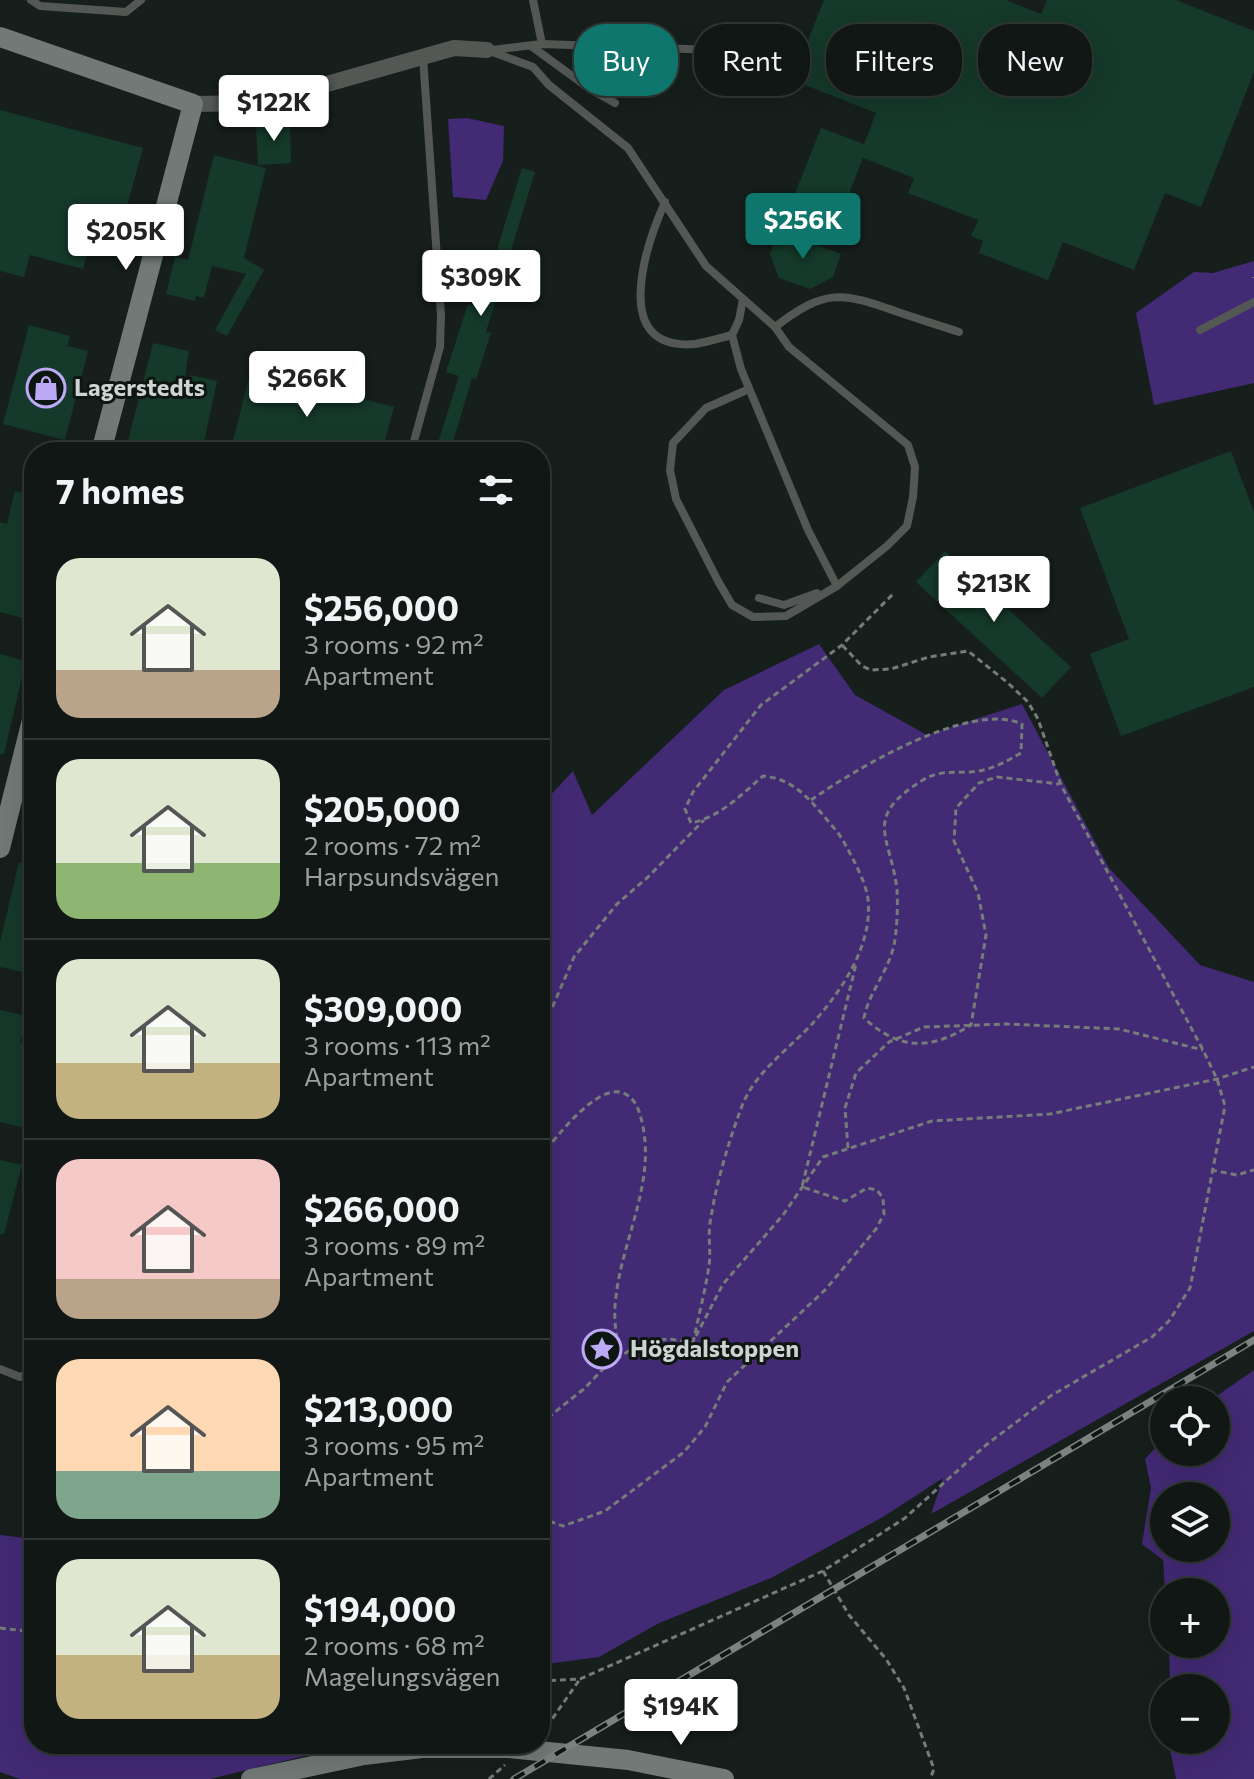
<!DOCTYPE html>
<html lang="en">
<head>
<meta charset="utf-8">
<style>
  :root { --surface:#101714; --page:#19201d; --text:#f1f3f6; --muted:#9c9fa0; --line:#303634; --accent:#0f766e }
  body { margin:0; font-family:Commissioner,sans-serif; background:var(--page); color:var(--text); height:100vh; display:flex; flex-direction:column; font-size:30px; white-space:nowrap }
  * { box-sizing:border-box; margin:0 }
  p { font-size:26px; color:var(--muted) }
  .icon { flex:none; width:44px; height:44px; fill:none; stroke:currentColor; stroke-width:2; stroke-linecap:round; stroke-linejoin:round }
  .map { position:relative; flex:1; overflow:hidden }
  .panel { position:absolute; left:24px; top:442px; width:526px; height:1312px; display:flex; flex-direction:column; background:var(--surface); border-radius:32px; box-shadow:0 8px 32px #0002,0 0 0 2px var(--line) }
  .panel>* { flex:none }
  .top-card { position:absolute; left:574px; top:24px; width:560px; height:72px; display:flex; gap:16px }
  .tools { position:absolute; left:1150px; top:1386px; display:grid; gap:16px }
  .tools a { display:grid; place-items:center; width:80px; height:80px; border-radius:50%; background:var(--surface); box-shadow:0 8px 32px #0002,0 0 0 2px var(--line); font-size:40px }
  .price { position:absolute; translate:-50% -68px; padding:0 18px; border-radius:8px; background:#fff; color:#222; font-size:26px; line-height:52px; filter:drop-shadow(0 2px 4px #0008) }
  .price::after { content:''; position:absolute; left:50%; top:48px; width:24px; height:18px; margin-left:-12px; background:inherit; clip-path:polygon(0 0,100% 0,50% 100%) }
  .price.on { background:var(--accent); color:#fff }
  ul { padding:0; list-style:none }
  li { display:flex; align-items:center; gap:24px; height:200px; padding:0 32px }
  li+li { border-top:2px solid var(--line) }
  li span { display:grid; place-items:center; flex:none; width:224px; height:160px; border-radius:24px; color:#555 }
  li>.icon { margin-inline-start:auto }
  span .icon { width:96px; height:96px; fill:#fffc; stroke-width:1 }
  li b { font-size:34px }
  h2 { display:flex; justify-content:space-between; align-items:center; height:96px; padding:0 32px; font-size:34px }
  .pill { padding:0 28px; border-radius:32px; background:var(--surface); box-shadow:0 8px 32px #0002,0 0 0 2px var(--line); font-size:28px; line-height:72px }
  .pill.on { background:var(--accent); color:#fff }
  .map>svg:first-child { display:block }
  .green { fill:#432a75; fill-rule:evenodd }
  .building { fill:#15392a }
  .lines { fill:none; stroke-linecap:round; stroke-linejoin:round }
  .path { stroke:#757c79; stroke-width:3; stroke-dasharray:6 4; stroke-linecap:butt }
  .lane { stroke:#535855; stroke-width:8 }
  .street { stroke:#535855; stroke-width:16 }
  .secondary { stroke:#727976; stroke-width:20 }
  .rail-casing { stroke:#7b827f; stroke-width:7 }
  .rail { stroke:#0e1612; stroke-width:4; stroke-dasharray:12; stroke-linecap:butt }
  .labels { text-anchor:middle; stroke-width:6; stroke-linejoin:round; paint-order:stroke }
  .poi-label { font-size:24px; font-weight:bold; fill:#ced4d1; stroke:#0e1612; text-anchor:start }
</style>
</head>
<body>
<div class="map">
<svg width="1254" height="1779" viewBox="0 0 1254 1779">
  <rect width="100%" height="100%" fill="#161f1b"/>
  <g class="green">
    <path d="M467,118L504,126L503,161L486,200L453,197L448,119Z"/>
    <path d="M1254,261V383L1154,405L1136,313L1194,272L1213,273Z"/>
    <path d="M819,644L855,695L927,735L1022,704L1109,868L1200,965L1254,982V1331L931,1514L943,1478L883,1517L771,1578L659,1623L599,1657L540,1665V806L573,771L592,815L724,690Z"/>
    <path d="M1254,1370V1779H1176L1168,1740H1216V1688H1170L1169,1644H1216V1592H1165L1163,1560L1142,1544L1151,1488L1145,1459L1164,1439V1452H1216V1400H1211ZM1164,1496H1216V1548H1164Z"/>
    <path d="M0,1535L34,1539V1744H354L210,1779H20L0,1772Z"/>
  </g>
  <g class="building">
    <path d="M824,0H1006L1041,14L1047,0H1176L1254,31V72L1201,207L1165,193L1134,270L1063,242L1048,280L979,253L983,241L971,236L978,220L908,193L914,178L863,158L837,224L790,206L821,128L864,144L876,113L792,80Z"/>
    <path d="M0,110L143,148L114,253L89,247L83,269L30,255L24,277L0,271Z"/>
    <path d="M290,122L291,163L258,165L256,124Z"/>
    <path d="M214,155L266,168L244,258L264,270L227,336L215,330L246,274L212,266L204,298L196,296L195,301L166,294L175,257L188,260Z"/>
    <path d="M522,168L535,172L486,332L491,333L476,379L472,378L450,452H435L459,376L446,372L468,304L478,307L487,282Z"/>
    <path d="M778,231L841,254L833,277L810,289L779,278L770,254Z"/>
    <path d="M29,325L70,336L67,346L88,351L65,440L3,424Z"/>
    <path d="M153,343L189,351L184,383L191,375L217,381L202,452H166V450L128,441Z"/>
    <path d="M251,370L394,407L382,452H230Z"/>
    <path d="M1231,451L1254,512V687L1121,736L1090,654L1129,639L1080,508Z"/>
    <path d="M15,491L34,496V621L0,612V522L7,524Z"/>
    <path d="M945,551L1071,667L1042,698L916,582Z"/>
    <path d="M0,654L26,661L4,754H0Z"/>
    <path d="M19,862L34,866V944L27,973L0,967V942Z"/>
    <path d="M0,1010L27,1016L20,1042L34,1045V1100L32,1099L25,1128L0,1122Z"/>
    <path d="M0,1160L22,1165L4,1234H0Z"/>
  </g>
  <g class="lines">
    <g class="path">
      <path d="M1254,277V278"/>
      <path d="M811,800C854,770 970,700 1022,724L1021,753C1005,762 990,771 970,772C953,773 939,770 923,780C861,818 891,836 897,890C898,906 897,930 894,945C888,972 869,992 864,1018C900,1051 931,1050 971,1025L986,935L978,893L954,841L956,808L979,783L997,777L1059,784"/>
      <path d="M540,1045L549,1015L574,957L617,904L648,877L704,820"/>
      <path d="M848,1148L845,1108L856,1073L889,1042L924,1027L1007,1024L1119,1029L1203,1050"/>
      <path d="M540,1157C556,1138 597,1083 623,1093C635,1098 639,1109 642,1122C656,1182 623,1237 616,1296C613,1317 616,1335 620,1356"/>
      <path d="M1211,1170L1237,1175L1254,1170"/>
      <path d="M696,1336L723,1284L783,1215L823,1157L932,1121L1050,1114L1217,1079L1254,1067"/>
      <path d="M693,1343C698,1318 705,1292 709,1266C711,1252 708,1237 710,1223C716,1184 728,1143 742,1106C755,1072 789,1049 813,1023C842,990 873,945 868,899C866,885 859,871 853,859C847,848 842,837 834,828C813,804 797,779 763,776C741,795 720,817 691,823L685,809L693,792L761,705L842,645L895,592"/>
      <path d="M540,1424L585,1388L602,1370L641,1342L670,1339L693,1343"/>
      <path d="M540,1518L563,1526L605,1511L684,1452L705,1427L727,1382L826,1289L876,1229L884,1214L883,1198L877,1190L867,1188L845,1201L802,1187L856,964"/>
      <path d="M823,1571L849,1615L886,1659L904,1688L934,1769L930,1779"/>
      <path d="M0,1628L34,1632"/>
      <path d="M540,1681L580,1679L823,1571L905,1518L986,1445L1052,1395L1152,1337L1169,1321L1190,1288L1225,1106L1217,1079L1203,1050L1061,785L1038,719L1028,702L1008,683L968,651L929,657L891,669L871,670L862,666L842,645"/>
      <path d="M541,1735L580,1679"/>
      <path d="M489,1779L505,1765"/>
    </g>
    <g class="lane">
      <path d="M31,0L40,6L126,12L141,0"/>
      <path d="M533,0L542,44"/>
      <path d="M531,46L590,89L615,103"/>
      <path d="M487,50L533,67L549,85L628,148L706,266L775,327L789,347L908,445L915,467L913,497L907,526L887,546L837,586L786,616L753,617L732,605L718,581L676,499L670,470L673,443L706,408L749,389"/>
      <path d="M492,50L542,44L743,51"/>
      <path d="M665,202C646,245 609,352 695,344C708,342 720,338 732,335"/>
      <path d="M743,299L739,320L732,335L741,369L808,530L837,586"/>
      <path d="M775,327C826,288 841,292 898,312C918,319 938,325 959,332"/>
      <path d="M1200,330L1254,302"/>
      <path d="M411,452L440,347L441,315L423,57"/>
      <path d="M759,598L784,605L817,593"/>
      <path d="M0,1369L20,1377L34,1371"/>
    </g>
    <path class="street" d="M193,104L260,103L454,48L487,50"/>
    <g class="secondary">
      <path d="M0,37L193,104L101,452"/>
      <path d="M0,848L34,712"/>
      <path d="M251,1779L364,1755L422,1748H508L628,1760L724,1779"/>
    </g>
    <defs>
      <path id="rail" d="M514,1779L1254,1340"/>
    </defs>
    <use href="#rail" class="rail-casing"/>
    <use href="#rail" class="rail"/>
  </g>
  <defs>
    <symbol id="shop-ring" viewBox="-11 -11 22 22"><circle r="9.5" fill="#0e1612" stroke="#bcaaf6" stroke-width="1.5"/><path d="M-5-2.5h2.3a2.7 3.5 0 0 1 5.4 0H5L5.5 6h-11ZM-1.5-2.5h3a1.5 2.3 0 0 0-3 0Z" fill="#bcaaf6"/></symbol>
    <symbol id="sight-ring" viewBox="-11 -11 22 22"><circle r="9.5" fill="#0e1612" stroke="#bcaaf6" stroke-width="1.5"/><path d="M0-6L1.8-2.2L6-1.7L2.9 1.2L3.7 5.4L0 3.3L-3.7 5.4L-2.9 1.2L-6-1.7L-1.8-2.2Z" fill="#bcaaf6"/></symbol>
  </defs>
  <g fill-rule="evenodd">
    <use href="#shop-ring" x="24" y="366" width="44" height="44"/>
    <use href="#sight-ring" x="580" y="1327" width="44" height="44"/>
  </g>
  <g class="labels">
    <g class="poi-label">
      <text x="74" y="396">Lagerstedts</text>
      <text x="630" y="1357">Högdalstoppen</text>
    </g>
  </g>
</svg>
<div class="tools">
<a><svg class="icon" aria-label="locate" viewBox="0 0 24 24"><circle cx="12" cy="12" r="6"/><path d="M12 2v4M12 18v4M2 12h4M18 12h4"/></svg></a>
<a><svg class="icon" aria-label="layers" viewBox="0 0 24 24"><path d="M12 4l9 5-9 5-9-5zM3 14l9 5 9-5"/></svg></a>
<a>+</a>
<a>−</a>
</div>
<b class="price" style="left:274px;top:143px">$122K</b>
<b class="price on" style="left:803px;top:261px">$256K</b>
<b class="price" style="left:126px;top:272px">$205K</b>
<b class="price" style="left:481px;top:318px">$309K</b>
<b class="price" style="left:307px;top:419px">$266K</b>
<b class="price" style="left:994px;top:624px">$213K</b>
<b class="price" style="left:681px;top:1747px">$194K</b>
<div class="top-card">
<a class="pill on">Buy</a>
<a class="pill">Rent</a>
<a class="pill">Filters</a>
<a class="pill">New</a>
</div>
<section class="panel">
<h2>7 homes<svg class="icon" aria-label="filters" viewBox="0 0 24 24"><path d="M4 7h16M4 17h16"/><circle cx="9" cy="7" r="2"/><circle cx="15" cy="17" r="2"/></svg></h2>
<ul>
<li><span style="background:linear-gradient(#dfe7d0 70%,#b9a48a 0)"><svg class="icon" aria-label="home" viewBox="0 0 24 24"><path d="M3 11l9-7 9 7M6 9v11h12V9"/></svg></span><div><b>$256,000</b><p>3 rooms · 92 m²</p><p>Apartment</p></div></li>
<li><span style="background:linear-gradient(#dfe7d0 65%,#8fb573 0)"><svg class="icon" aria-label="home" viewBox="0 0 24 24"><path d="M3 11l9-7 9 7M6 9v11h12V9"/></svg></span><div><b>$205,000</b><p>2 rooms · 72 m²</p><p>Harpsundsvägen</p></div></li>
<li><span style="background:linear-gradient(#dfe7d0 65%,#c2b280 0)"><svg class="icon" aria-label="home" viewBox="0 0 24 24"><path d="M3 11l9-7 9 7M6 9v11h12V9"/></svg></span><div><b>$309,000</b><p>3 rooms · 113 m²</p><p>Apartment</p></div></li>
<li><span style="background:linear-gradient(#f6c9c9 75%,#b9a48a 0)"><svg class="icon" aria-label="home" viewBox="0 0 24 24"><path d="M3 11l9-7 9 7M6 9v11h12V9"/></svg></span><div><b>$266,000</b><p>3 rooms · 89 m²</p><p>Apartment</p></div></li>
<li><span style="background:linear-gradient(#ffd9b3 70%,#7fa58c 0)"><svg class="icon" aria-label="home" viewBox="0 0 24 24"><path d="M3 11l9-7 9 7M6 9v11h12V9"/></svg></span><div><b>$213,000</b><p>3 rooms · 95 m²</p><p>Apartment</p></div></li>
<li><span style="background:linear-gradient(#dfe7d0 60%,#c2b280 0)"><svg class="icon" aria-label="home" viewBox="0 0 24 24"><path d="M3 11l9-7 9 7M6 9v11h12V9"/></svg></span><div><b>$194,000</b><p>2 rooms · 68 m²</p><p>Magelungsvägen</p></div></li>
</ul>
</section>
</div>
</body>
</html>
